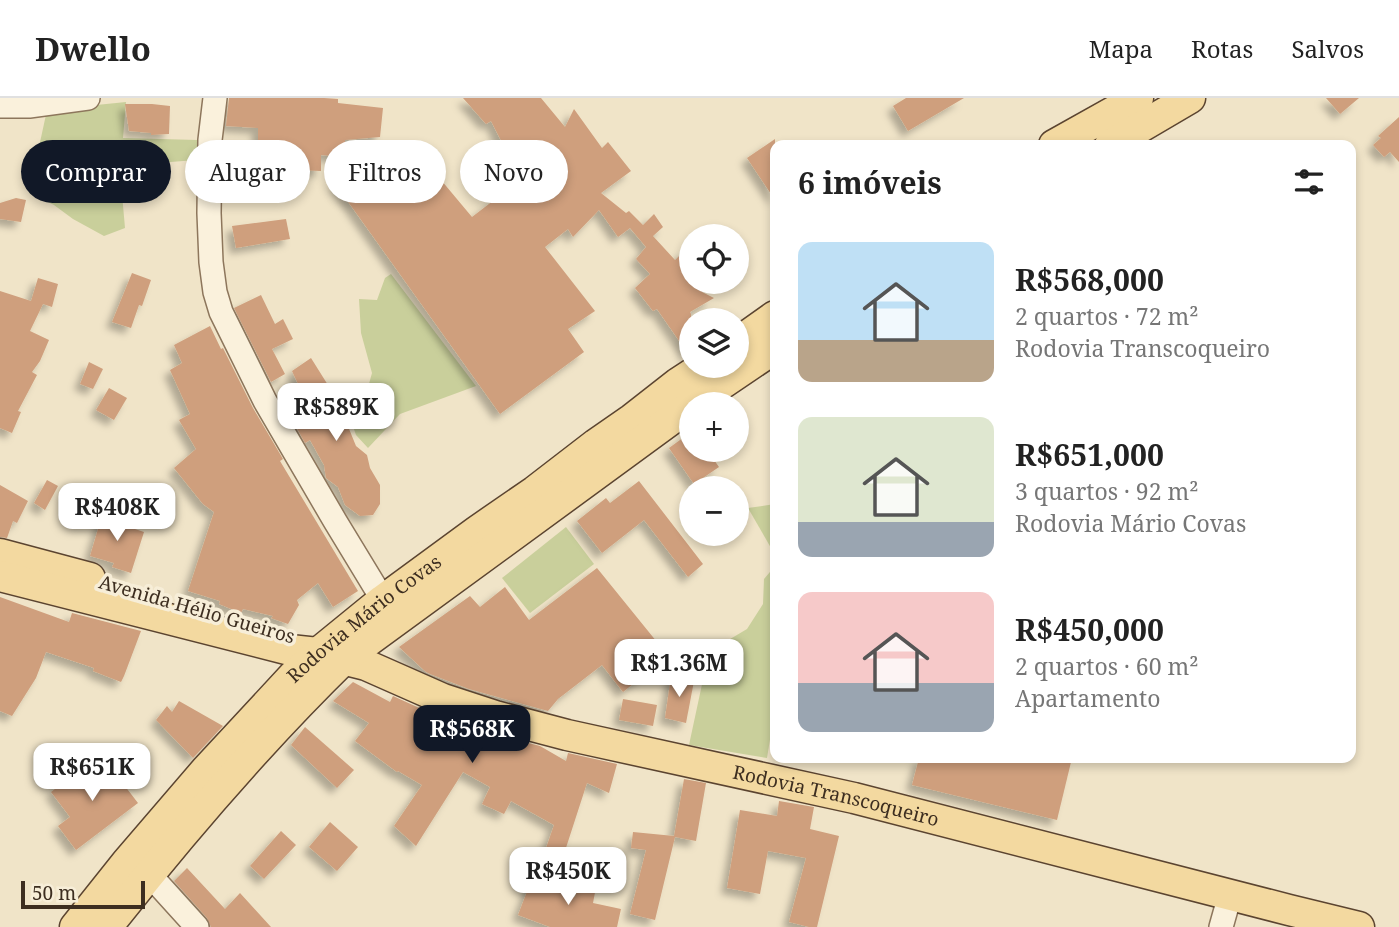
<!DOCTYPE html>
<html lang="pt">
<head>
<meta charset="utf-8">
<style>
  :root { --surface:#fff; --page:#f6f6f6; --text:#222; --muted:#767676; --line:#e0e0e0; --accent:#111827 }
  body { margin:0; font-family:"Noto Serif",serif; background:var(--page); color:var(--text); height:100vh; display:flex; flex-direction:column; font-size:26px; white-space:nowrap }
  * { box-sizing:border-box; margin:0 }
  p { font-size:23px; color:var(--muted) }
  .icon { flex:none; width:38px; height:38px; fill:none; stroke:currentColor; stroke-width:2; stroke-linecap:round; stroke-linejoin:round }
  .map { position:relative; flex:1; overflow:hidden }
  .drawer { position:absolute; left:770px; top:42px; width:586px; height:623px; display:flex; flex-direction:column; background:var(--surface); border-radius:14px; box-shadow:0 4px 10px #0003 }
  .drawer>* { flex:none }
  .top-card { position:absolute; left:21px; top:42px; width:644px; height:63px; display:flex; gap:14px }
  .controls { position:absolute; left:679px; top:126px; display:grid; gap:14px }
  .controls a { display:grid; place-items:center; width:70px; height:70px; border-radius:50%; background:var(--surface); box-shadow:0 4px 10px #0003; font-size:35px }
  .scale { position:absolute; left:21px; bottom:18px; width:124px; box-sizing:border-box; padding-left:7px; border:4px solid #3d2e20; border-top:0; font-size:19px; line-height:24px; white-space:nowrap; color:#3d2e20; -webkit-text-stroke:5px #f7eed8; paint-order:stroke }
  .price { position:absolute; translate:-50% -60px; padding:0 16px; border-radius:14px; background:#fff; color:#222; font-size:23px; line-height:46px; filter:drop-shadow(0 2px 4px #0008) }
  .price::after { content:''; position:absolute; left:50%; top:42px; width:21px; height:16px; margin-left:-10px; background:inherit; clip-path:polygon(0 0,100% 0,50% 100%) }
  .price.current { background:var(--accent); color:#fff }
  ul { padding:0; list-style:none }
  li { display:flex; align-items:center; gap:21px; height:175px; padding:0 28px }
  li span { display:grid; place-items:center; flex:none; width:196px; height:140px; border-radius:14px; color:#555 }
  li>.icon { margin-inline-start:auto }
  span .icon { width:84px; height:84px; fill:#fffc; stroke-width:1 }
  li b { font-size:30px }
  h2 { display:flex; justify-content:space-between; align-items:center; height:84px; padding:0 28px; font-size:30px }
  .chip { padding:0 24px; border-radius:32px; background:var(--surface); box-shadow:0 4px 10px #0003; font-size:24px; line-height:63px }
  .chip.current { background:var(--accent); color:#fff }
  header { display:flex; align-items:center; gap:42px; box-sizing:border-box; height:98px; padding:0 35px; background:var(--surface); border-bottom:2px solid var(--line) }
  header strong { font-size:33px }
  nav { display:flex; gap:38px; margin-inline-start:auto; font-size:24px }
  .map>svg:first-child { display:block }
  .green { fill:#c9cf9b }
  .building { fill:#cf9f7d; filter:url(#shadow) }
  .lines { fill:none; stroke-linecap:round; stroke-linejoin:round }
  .minor-casing { stroke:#8d765c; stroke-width:26 }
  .major-casing { stroke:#5b4430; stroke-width:33 }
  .minor { stroke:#faf1dc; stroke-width:23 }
  .major { stroke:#f3d9a0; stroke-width:30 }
  .labels { text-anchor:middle; stroke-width:7; stroke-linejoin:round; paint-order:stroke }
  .street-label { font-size:19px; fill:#3d2e20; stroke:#f7eed8 }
</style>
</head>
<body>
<header>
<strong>Dwello</strong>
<nav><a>Mapa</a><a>Rotas</a><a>Salvos</a></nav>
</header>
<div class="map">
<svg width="1399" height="829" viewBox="0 0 1399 829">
  <defs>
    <filter id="shadow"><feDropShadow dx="-6" dy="6" stdDeviation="3.5" flood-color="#0004"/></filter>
  </defs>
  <rect width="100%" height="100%" fill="#f0e4c8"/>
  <g class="green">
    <path d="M126,4L123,40L198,42L196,62L120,68L106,78L112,90L122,96L125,130L104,138L73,121L54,107L29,95L47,12Z"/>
    <path d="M391,176L476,288L400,316L368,350L356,337L344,302L367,293L372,275L361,235L359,201L377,202L385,180Z"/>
    <path d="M775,406V457L748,410Z"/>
    <path d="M566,429L594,466L530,515L502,480Z"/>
    <path d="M775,468V611L767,660L689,647L704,577L715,563V550L747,531L763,506L764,481Z"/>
  </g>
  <g class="building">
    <path d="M229,0H324L338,1V5L383,10L380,39L345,42V59L321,57V73L297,72V75L287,71L252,69L249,90L223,92L224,57L258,55V30L226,28Z"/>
    <path d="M463,0H541L565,29L574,11L602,50L608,44L631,73L601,95L626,115L629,113L643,127L654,116L663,129L653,138L675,162L685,152L691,160V184H705L702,194L714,200L690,214L691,216V255L689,257L657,211L653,213L635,190L650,176L636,161L646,149L630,130L618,139L599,112L573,139L568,131L545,149L595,213L568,231L584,254L500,316L334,84L441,82L472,119L528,76L509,58L491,23L486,26Z"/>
    <path d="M906,0H964L908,33L893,8Z"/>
    <path d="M1326,0H1359L1340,16Z"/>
    <path d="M125,6H152L170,8L169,36L151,37V35L129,33Z"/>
    <path d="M1399,19V64L1390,54L1384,59L1373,47L1381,40L1378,38Z"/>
    <path d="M775,41V102L747,60Z"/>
    <path d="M16,100L26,102L21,124L0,121V105Z"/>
    <path d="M286,121L290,141L236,150L232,128Z"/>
    <path d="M132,175L151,182L142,208L139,207L131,230L112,224Z"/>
    <path d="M38,180L58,186L52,209L43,206L30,233L49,242L40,263L32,274L37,277L18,313L21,314L12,335L0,330V193L31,203Z"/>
    <path d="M261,197L275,226L283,221L293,241L272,251L285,276L271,284L234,210Z"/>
    <path d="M210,228L221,251L223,250L253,310L283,361L280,363L358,493L333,509L318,485L297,502L299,507L288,526L271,520L273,518L243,511L241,515L219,506L220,503L188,493L214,414L203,406L174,370L196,351L179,322L190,316L170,272L182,265L174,247Z"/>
    <path d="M311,260L348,319L345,321L356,348L367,357L370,370L380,387V406L373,417L360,418L345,407L338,389L326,380L324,367L310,342L305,345L294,325L312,316L292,273Z"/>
    <path d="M89,264L103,271L93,291L80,286Z"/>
    <path d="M109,290L127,300L114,322L96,312Z"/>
    <path d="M691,334V352H707L719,369L694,386L669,350Z"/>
    <path d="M47,382L58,388L45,412L34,405Z"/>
    <path d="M639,383L703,466L688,479L644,422L602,455L577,423L606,400L610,405Z"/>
    <path d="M0,387L28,403L17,425L13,423L7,440L0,439Z"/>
    <path d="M103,414L122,420L120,426L144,434L131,475L112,469L114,465L90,458Z"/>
    <path d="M597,470L661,549L633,571L648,574L623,594L602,567L558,601L548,613L469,591L430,576L426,574L399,549L470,498L480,509L505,489L529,522Z"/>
    <path d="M0,499L69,524L72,515L141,533L124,578L121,584L93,573L94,570L46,554L36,580L12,618L0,613Z"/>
    <path d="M671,578L694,583L686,625L665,620Z"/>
    <path d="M353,584L390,604L393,598L437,618L490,635L540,648L566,663L568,655L617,666L609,695L587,685L563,759L545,753L554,727L511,703L504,716L482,706L490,689L463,674L416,748L394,728L422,687L398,673L397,674L355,643L369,625L333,603Z"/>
    <path d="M623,601L657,607L653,628L619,622Z"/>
    <path d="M179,603L223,628L193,660L156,622L167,608L172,614Z"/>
    <path d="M305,629L354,672L337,690L291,647Z"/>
    <path d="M919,660H1072L1057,722L912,687Z"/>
    <path d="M93,662L106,679L114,674L138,705L76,752L58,728L70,719L51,694Z"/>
    <path d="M684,681L706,685L696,743L675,739L655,822L630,816L646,752L631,750L633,734L674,738Z"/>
    <path d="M779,703L814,709L810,731L839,738L817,829H809L789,824L806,760L768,753L760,796L727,790L740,712L777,718Z"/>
    <path d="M330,724L358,749L337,773L309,749Z"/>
    <path d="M281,733L296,747L264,781L250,768Z"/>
    <path d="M187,770L225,811L240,795L271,829H211L207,820L174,783Z"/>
    <path d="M579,780L597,784L593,805L621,811L617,829H550L518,817L531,783L575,799Z"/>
  </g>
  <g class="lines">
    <defs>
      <g id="minor">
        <path d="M215,0L210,42L209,115L211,164L215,194L221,214L265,303L335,423L383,502"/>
        <path d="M0,8H29L88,0"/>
        <path d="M149,776L197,829"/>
        <path d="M1221,829L1230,797"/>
      </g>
      <g id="major">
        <path d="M1054,47L1138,0"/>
        <path d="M1110,47L1190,0"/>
        <path d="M737,245L775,218"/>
        <path d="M692,306L775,250"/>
        <path d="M0,456L90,480"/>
        <path id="s1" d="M0,478L290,552L318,555L366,567L443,601L495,618L567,637L854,700L1289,812L1359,829"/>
        <path id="s2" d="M75,829L126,765L205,673L294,577L318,555L383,502L477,433L535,393L596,346L632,321L678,285L704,268"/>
        <path d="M107,829C181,735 259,644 345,560L691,307"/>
      </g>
    </defs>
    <use href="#minor" class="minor-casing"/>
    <use href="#major" class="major-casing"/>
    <use href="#minor" class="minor"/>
    <use href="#major" class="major"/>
  </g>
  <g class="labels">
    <g class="street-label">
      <text transform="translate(197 511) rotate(16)" y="7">Avenida Hélio Gueiros</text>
      <text dy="7" stroke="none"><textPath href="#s2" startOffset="424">Rodovia Mário Covas</textPath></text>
      <text dy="7" stroke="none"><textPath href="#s1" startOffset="866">Rodovia Transcoqueiro</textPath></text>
    </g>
  </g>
</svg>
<div class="controls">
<a><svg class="icon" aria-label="locate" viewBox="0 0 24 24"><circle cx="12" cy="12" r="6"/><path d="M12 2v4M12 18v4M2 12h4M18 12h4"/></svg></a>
<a><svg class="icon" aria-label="layers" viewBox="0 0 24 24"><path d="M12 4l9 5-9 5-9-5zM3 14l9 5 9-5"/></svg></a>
<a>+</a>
<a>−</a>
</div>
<div class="scale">50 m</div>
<b class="price" style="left:336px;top:345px">R$589K</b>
<b class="price" style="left:117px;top:445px">R$408K</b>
<b class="price" style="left:679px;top:601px">R$1.36M</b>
<b class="price current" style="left:472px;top:667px">R$568K</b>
<b class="price" style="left:92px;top:705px">R$651K</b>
<b class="price" style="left:568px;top:809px">R$450K</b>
<div class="top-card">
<a class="chip current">Comprar</a>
<a class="chip">Alugar</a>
<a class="chip">Filtros</a>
<a class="chip">Novo</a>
</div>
<section class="drawer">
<h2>6 imóveis<svg class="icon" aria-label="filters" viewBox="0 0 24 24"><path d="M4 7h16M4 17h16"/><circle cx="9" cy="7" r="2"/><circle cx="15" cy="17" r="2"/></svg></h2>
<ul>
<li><span style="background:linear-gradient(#bfe0f5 70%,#b9a48a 0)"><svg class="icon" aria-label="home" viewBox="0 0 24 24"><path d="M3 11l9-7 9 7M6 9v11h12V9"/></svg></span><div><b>R$568,000</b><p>2 quartos · 72 m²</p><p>Rodovia Transcoqueiro</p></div></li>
<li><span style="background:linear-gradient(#dfe7d0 75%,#9aa5b1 0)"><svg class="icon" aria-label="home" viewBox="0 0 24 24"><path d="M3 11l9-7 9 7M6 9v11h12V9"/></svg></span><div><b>R$651,000</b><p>3 quartos · 92 m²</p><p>Rodovia Mário Covas</p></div></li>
<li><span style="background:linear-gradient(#f6c9c9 65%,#9aa5b1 0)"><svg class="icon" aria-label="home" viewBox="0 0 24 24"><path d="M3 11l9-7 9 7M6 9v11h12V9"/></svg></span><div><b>R$450,000</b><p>2 quartos · 60 m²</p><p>Apartamento</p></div></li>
</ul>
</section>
</div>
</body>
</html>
